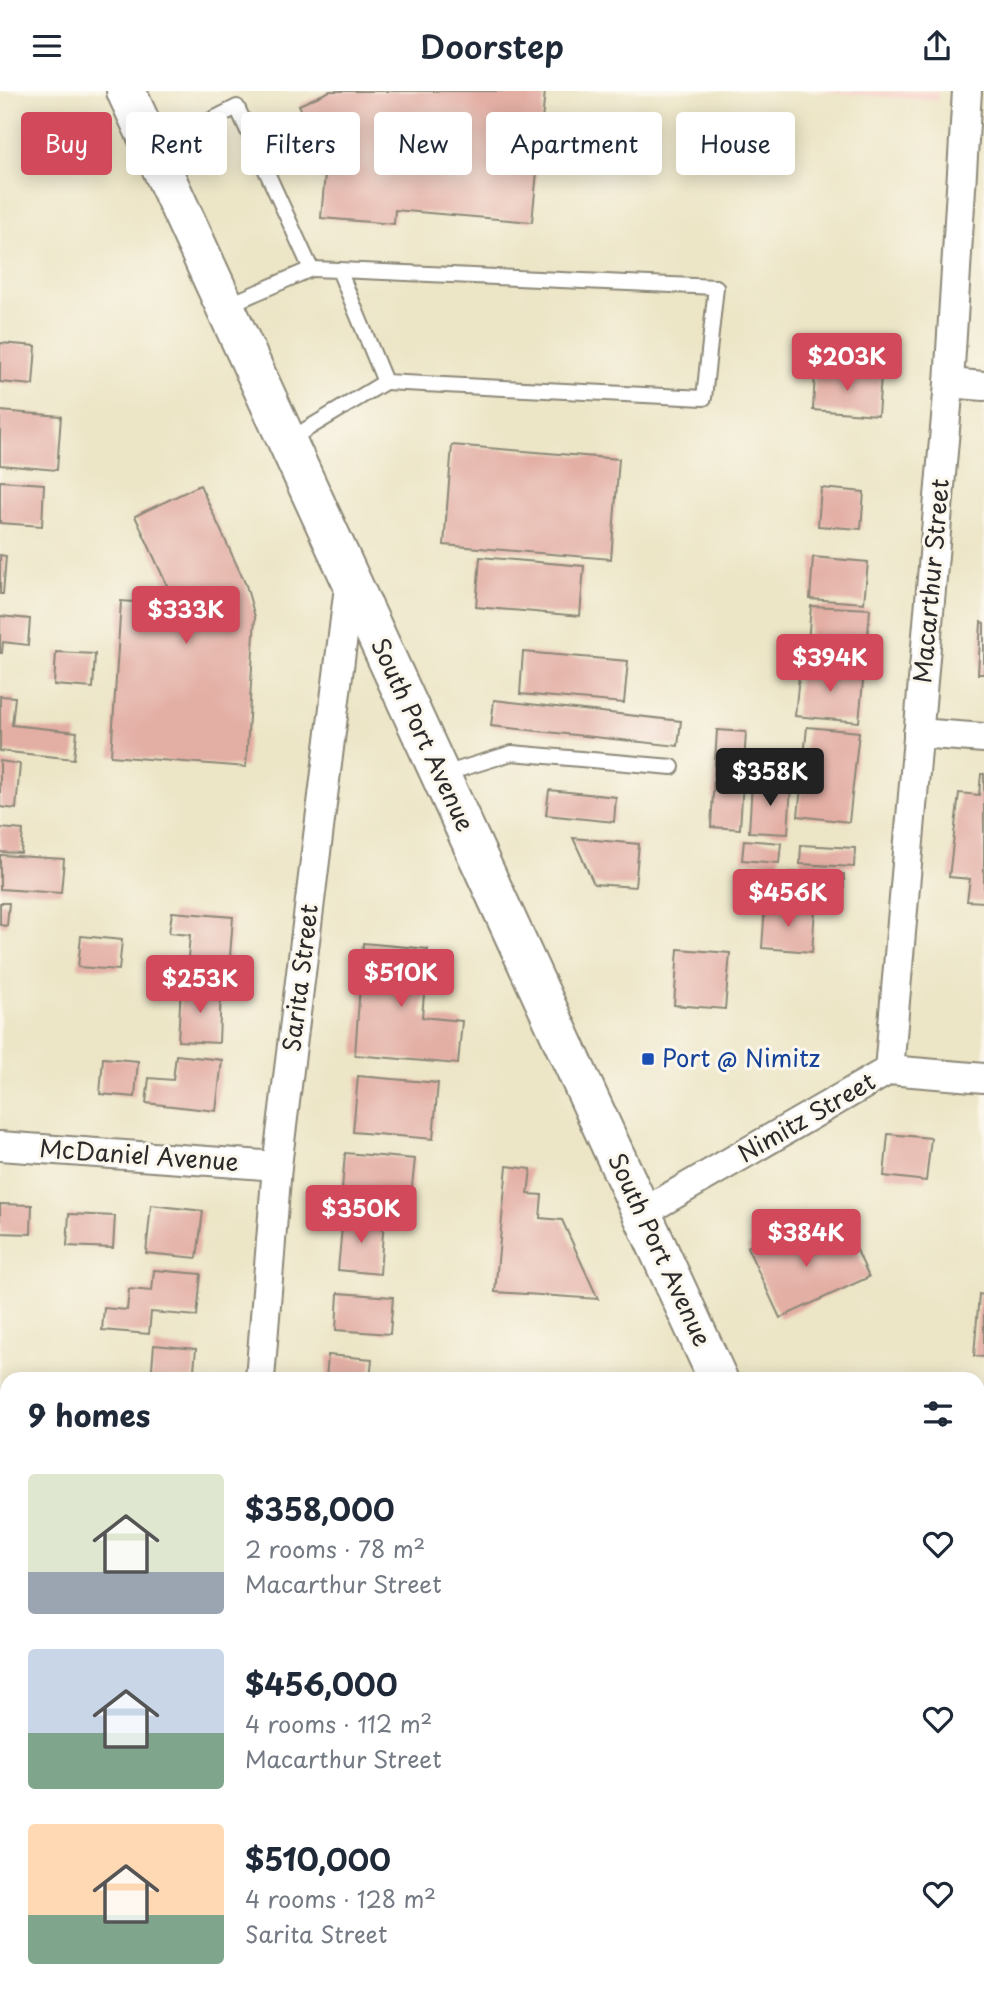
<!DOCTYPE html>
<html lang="en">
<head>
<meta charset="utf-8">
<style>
  :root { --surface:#fff; --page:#f2f2f3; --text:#1f2937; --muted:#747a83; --accent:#d1495b }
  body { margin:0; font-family:"Playpen Sans",sans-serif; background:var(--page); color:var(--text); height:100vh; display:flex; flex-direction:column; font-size:26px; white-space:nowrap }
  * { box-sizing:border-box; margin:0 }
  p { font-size:23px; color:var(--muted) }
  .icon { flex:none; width:38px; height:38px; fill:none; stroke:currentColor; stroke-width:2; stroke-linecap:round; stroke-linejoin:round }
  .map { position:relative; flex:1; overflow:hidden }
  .panel { position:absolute; left:0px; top:1281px; width:985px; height:625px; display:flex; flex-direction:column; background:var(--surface); border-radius:21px 21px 0 0; box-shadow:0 4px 18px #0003 }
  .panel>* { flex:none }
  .top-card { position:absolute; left:21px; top:21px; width:943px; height:63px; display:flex; gap:14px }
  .price { position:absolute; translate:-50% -60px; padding:0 16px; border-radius:7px; background:var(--accent); color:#fff; font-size:23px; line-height:46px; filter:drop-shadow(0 2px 4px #0008) }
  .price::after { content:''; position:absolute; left:50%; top:42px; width:21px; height:16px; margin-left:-10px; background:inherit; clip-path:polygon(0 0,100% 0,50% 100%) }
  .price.selected { background:#222; color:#fff }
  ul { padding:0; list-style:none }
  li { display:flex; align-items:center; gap:21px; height:175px; padding:0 28px }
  li span { display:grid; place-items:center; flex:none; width:196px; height:140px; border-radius:7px; color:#555 }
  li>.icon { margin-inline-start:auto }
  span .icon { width:84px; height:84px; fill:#fffc; stroke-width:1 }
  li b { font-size:30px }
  h2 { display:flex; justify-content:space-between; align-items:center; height:84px; padding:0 28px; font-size:30px }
  .pill { padding:0 24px; border-radius:7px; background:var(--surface); box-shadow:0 4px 18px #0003; font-size:24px; line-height:63px }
  .pill.selected { background:var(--accent); color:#fff }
  header { display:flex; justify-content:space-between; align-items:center; height:91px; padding:0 28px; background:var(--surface); font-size:32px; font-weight:600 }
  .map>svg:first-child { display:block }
  .built { fill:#f7d1c9 }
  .building { fill:#e3aea4 }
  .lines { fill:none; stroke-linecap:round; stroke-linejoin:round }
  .lane-casing { stroke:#8c8878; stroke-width:18 }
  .street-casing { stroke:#8c8878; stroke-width:32 }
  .secondary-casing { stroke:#8c8878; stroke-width:42 }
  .lane { stroke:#fff; stroke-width:14 }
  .street { stroke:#fff; stroke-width:28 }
  .secondary { stroke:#fff; stroke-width:38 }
  .transit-dot { fill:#1a4fb4; stroke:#fbf7ec; stroke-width:2.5 }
  .labels { text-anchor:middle; stroke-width:6; stroke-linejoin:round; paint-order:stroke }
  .street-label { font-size:24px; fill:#2b2b2b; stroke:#fbf7ec }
  .transit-label { font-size:24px; fill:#164399; stroke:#fbf7ec; text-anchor:start }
</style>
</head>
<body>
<header><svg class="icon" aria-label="menu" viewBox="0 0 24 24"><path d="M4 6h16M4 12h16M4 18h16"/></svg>Doorstep<svg class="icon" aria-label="share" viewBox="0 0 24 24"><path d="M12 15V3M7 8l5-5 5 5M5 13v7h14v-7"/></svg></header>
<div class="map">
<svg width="984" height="1905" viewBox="0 0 984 1905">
  <rect width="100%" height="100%" fill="#fbf7ec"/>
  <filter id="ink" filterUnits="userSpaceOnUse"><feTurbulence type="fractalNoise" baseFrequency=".0143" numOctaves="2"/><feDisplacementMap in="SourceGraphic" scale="14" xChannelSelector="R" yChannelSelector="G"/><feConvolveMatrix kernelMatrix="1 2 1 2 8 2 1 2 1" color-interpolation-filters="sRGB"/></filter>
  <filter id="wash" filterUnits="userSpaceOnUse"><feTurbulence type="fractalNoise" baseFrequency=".00686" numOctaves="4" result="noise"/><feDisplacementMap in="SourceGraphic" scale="28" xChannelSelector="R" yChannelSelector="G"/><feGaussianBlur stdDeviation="1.57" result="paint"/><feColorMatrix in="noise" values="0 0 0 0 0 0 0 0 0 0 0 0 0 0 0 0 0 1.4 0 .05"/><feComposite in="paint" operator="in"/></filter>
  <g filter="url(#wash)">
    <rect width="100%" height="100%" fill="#ece5c6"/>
    <path class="built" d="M811,0H938V10Z"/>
    <g id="blocks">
      <g class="building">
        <path d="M330,0H545L532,131L395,119L394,133L321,127L326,71L299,14Z"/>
        <path d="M0,252L36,255L33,294L0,291Z"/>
        <path d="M815,281L881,285L878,324L813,319Z"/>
        <path d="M0,320L61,325L57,379L0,374Z"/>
        <path d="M452,354L619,368L611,468L444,454Z"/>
        <path d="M0,390L44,393L42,435L0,432Z"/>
        <path d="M200,394L246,494L255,526L246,676L111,665L121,510L176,514L135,425Z"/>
        <path d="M821,397L864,401L861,438L818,435Z"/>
        <path d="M0,464L6,465L3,503H0Z"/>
        <path d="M480,466L584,475L580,525L476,516Z"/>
        <path d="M813,466L868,471L864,512L810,508Z"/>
        <path d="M811,515L870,518L866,568L807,564Z"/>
        <path d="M0,525L30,528L28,554L3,551L2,562H0Z"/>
        <path d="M981,531L984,532V583H978Z"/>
        <path d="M56,561L95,563L93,597L54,594Z"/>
        <path d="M523,561L628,570L624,612L520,603Z"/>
        <path d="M800,575L864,580L859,631L795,625Z"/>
        <path d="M0,605L15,606L12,634L77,641L74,668L0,660Z"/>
        <path d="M494,609L681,630L678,655L491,635Z"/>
        <path d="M807,636L859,641L849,731L798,725Z"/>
        <path d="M717,639L746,641L740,738L711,736Z"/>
        <path d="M0,670L20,673L16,718L0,716Z"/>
        <path d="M981,683H984V811L967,810L970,788L949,786L959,702L979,704Z"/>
        <path d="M752,691L791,694L788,743L749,741Z"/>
        <path d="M549,699L616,706L614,731L546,724Z"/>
        <path d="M0,737L23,739L21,762L0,761Z"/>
        <path d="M573,747L639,753L635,796L594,793Z"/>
        <path d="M744,749L781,752L779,772L742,769Z"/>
        <path d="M801,754L855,757L854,776L800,773Z"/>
        <path d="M0,764L64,768L61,802L0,798Z"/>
        <path d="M789,781L844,783V804L788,803Z"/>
        <path d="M0,812H9L7,835L0,834Z"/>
        <path d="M765,814L815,818L812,861L762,857Z"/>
        <path d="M172,821L233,826L228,892L186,889L190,844L169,842Z"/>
        <path d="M81,845L122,849L119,879L78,876Z"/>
        <path d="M363,852L428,858L422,926L462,930L458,973L355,964Z"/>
        <path d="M678,858L730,862L725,918L674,914Z"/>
        <path d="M181,895L221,897L219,952L178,950Z"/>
        <path d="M176,964L222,969L216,1020L146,1012L149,987L173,989Z"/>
        <path d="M103,967L138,970L135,1006L100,1003Z"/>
        <path d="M358,985L438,992L433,1048L353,1041Z"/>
        <path d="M888,1043L931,1047L926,1090L884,1085Z"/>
        <path d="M345,1062L415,1068L411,1104L342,1098Z"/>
        <path d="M507,1075L531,1078L528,1103L542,1104L540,1127L562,1129L598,1208L495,1201Z"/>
        <path d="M0,1113L32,1114L31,1143L0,1142Z"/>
        <path d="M151,1114L203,1120L197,1167L146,1162Z"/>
        <path d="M69,1123L115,1125L113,1157L67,1155Z"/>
        <path d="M343,1125L384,1128L380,1183L338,1179Z"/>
        <path d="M792,1135L803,1159L848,1139L869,1186L780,1227L747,1156Z"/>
        <path d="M154,1179L201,1183L197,1225L151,1221L149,1243L102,1239L104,1217L127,1219L129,1198L152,1200Z"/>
        <path d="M338,1202L393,1206L390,1243L336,1239Z"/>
        <path d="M979,1203L984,1204V1266L974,1265Z"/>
        <path d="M154,1254L196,1258L193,1288H151Z"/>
        <path d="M328,1264L372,1268L370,1288H326Z"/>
        <path d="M5,1899H96L95,1905H4Z"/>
        <path d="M106,1899H143V1905H105Z"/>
        <path d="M806,1899H844L847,1905H792Z"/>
      </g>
    </g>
  </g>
  <g filter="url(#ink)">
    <use href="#blocks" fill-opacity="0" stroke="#8c8878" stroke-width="2"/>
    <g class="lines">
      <defs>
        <g id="lane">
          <path d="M154,58L237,16L311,178L226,215"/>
          <path d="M311,178L339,179L716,196L704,307L385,291L339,179"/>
          <path d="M287,350L385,291"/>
          <path d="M441,684L512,662L672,676"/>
        </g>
        <g id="street">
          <path d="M949,292L984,295"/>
          <path d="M918,642L984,647"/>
          <path d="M889,979L949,292L967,0"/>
          <path d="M0,1055L277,1075"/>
          <path d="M642,1122L889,979L984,987"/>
          <path d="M260,1288L277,1075L350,488"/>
          <path d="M978,1322H984"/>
          <path d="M978,1688H984"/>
          <path d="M210,1905V1899"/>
          <path d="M635,1905V1899"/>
        </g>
        <g id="secondary">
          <path d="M126,0L718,1288"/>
          <path d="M978,1854L984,1866"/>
        </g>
      </defs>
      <use href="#lane" class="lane-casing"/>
      <use href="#street" class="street-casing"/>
      <use href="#secondary" class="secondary-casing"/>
      <use href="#lane" class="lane"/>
      <use href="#street" class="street"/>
      <use href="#secondary" class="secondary"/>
    </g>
  </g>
  <rect class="transit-dot" x="641" y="961" width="14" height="14" rx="3.5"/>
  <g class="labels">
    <g class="street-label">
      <text transform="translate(932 490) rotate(-85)" y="8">Macarthur Street</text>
      <text transform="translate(422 644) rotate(65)" y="8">South Port Avenue</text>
      <text transform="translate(301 887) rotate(-83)" y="8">Sarita Street</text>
      <text transform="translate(807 1027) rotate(-30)" y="8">Nimitz Street</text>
      <text transform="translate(139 1065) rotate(4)" y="8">McDaniel Avenue</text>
      <text transform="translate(659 1159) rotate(65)" y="8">South Port Avenue</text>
    </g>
    <g class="transit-label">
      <text x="662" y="976">Port @ Nimitz</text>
    </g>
  </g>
</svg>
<b class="price" style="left:847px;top:302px">$203K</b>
<b class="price" style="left:186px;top:555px">$333K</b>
<b class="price" style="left:830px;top:603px">$394K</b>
<b class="price selected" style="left:770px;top:717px">$358K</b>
<b class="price" style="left:788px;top:838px">$456K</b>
<b class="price" style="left:401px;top:918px">$510K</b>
<b class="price" style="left:200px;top:924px">$253K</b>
<b class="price" style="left:361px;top:1154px">$350K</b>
<b class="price" style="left:806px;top:1178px">$384K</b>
<div class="top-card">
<a class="pill selected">Buy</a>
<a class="pill">Rent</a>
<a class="pill">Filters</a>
<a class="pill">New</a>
<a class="pill">Apartment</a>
<a class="pill">House</a>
</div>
<section class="panel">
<h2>9 homes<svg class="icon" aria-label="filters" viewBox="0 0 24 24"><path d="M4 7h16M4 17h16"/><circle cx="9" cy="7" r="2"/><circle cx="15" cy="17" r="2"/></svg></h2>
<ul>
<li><span style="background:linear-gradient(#dfe7d0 70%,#9aa5b1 0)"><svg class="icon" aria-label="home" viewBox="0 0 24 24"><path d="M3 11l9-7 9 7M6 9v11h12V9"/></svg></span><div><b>$358,000</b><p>2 rooms · 78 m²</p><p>Macarthur Street</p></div><svg class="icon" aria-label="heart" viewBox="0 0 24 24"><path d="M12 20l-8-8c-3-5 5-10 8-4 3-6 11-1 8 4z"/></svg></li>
<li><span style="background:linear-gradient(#c9d6e8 60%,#7fa58c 0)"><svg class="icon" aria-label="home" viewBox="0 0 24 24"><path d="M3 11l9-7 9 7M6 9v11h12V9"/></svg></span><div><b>$456,000</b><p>4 rooms · 112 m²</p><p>Macarthur Street</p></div><svg class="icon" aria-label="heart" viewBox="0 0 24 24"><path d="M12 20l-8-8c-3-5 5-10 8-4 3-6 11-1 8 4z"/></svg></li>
<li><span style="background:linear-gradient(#ffd9b3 65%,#7fa58c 0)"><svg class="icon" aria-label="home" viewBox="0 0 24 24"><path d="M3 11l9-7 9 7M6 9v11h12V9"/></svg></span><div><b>$510,000</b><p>4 rooms · 128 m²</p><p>Sarita Street</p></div><svg class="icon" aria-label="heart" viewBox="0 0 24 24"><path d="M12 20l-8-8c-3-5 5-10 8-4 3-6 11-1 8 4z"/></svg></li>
</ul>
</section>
</div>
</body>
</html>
